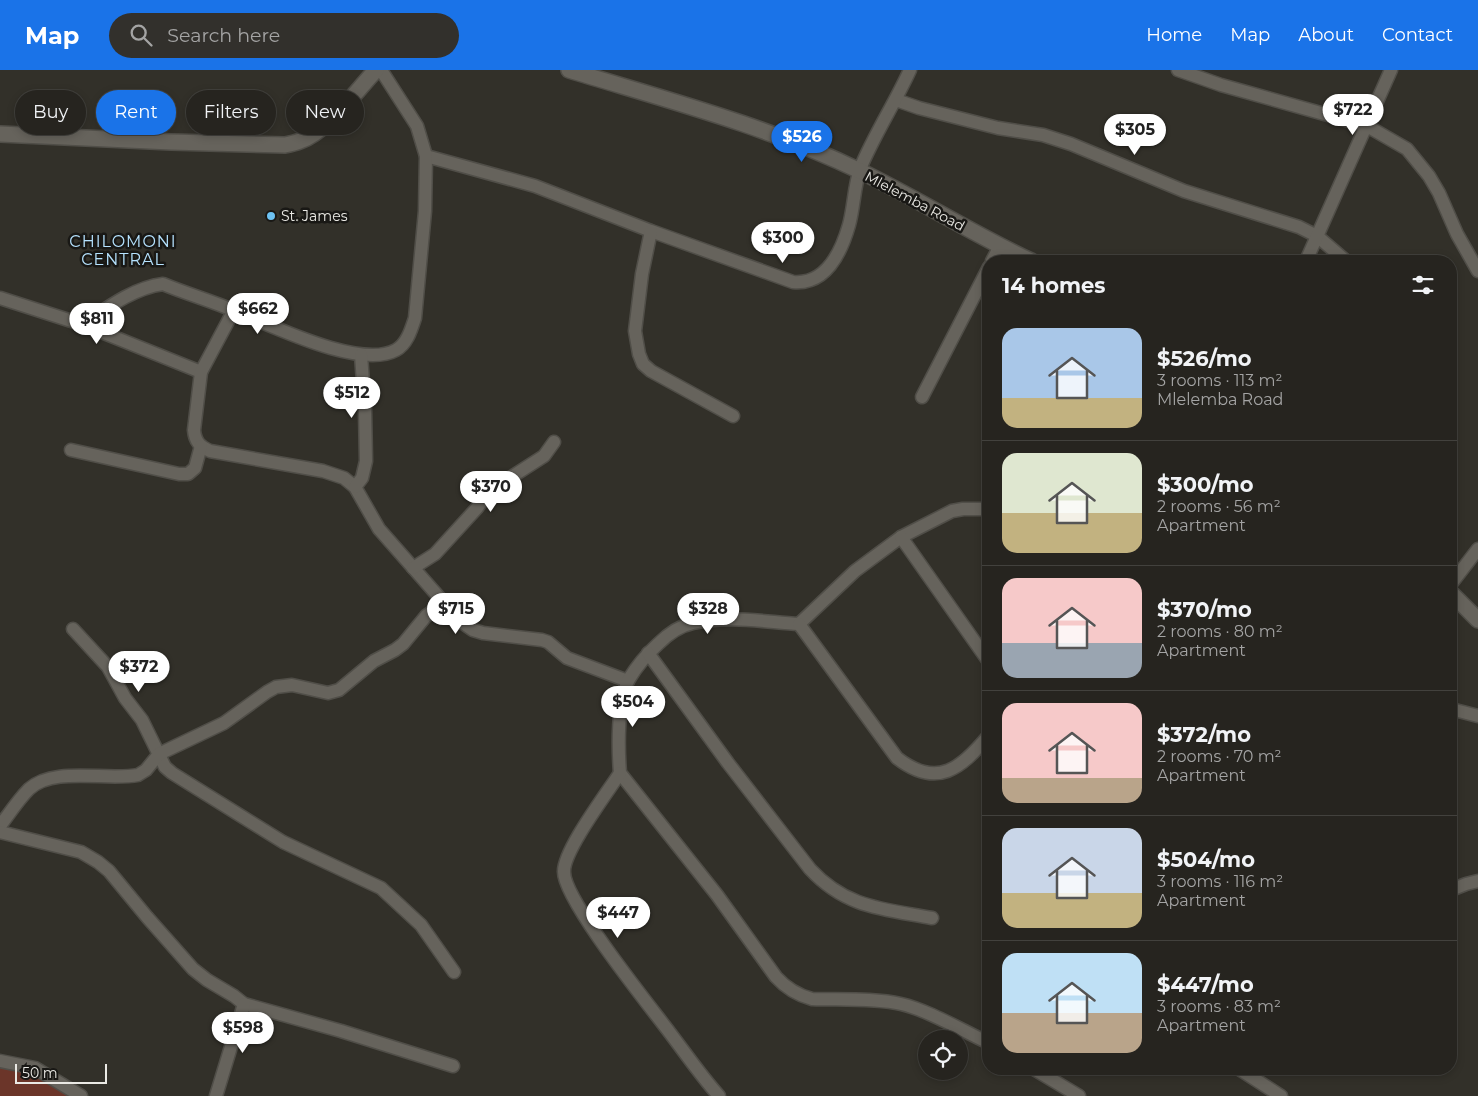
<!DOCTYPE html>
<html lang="en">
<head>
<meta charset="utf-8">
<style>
  :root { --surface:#26241f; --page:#32302c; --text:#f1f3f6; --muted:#a4a4a4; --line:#42413d; --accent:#1a73e8 }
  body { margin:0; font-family:Montserrat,sans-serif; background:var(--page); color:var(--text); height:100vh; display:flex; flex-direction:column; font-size:19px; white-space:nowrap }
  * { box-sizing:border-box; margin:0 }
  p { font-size:16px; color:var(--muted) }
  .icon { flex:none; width:28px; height:28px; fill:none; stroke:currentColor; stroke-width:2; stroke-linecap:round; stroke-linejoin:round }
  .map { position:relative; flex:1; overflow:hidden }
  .side { position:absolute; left:982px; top:185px; width:475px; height:820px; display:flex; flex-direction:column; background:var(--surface); border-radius:20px; box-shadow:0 2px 8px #0003,0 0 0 1px var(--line) }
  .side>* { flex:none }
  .hud { position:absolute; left:15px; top:20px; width:475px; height:45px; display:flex; gap:10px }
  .tools { position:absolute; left:918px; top:960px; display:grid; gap:10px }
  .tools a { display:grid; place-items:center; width:50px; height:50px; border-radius:50%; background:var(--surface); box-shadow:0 2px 8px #0003,0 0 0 1px var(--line); font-size:25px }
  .scale { position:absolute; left:15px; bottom:12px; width:92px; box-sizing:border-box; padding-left:5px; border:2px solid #eae9e4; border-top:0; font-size:14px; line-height:18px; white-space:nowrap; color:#eae9e4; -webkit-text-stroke:4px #191815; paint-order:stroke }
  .price { position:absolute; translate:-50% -42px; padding:0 11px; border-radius:18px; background:#fff; color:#222; font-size:16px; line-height:32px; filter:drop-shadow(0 1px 2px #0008) }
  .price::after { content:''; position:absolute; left:50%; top:30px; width:15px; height:11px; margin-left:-8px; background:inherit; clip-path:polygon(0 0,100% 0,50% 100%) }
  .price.current { background:var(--accent); color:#fff }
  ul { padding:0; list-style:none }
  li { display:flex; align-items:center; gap:15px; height:125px; padding:0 20px }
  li+li { border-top:1px solid var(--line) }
  li span { display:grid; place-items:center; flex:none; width:140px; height:100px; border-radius:15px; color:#555 }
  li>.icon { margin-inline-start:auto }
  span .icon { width:60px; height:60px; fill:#fffc; stroke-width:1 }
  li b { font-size:21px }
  h2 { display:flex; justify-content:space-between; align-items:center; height:60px; padding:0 20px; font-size:21px }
  .tag { padding:0 18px; border-radius:22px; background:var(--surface); box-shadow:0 2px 8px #0003,0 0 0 1px var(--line); font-size:18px; line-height:45px }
  .tag.current { background:var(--accent); color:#fff }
  header { display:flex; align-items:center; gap:30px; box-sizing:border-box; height:70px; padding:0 25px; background:var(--accent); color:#fff }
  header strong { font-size:24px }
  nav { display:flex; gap:28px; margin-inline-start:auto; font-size:18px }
  .search { width:350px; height:45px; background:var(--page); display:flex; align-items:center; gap:12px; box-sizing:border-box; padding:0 18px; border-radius:28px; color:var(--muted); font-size:19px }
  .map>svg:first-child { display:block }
  .green { fill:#6b3529 }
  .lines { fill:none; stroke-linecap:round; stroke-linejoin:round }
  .street-casing { stroke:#504e48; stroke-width:15 }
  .secondary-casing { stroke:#504e48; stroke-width:18 }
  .street { stroke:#66635c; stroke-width:12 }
  .secondary { stroke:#66635c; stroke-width:15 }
  .poi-dot { fill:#6dc2f3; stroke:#191815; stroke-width:2 }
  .labels { text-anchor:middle; stroke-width:5; stroke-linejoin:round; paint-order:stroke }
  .street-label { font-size:14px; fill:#eae9e4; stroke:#191815 }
  .poi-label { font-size:14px; fill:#eae9e4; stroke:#191815; text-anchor:start }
  .quarter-label { font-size:16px; letter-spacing:1px; fill:#b6e3ff; stroke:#191815 }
</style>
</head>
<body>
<header>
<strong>Map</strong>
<div class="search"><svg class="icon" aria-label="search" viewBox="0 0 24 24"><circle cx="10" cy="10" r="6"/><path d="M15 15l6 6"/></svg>Search here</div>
<nav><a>Home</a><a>Map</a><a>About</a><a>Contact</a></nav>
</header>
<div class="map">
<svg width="1478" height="1026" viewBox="0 0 1478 1026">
  <rect width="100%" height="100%" fill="#323029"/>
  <path class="green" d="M0,992L40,1004L70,1026H0Z"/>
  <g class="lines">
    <defs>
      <g id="street">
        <path d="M1178,0L1221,15L1367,56L1407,79L1429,106L1439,123L1457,164L1478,201"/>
        <path d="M896,30L919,38L998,58L1043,65L1071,74L1184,121L1299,157L1317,166L1346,191"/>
        <path d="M426,86L535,116L651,161L793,212C826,215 841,183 849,155C854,137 854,117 860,99C874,65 895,33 910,0"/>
        <path d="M651,161L642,204L635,261L639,284L643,294L651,301L733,346"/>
        <path d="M992,191L1000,176"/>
        <path d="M1306,191L1391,0"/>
        <path d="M0,228L84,255L201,302"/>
        <path d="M234,240L201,302L194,360C195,371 199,376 210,381L323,401L344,408L355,417L379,459L460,551L473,560L483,563L542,570L548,572L567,588L628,611"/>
        <path d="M82,255C107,238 133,218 163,214C187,224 212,231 235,241C271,255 360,300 396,280C407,274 411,260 415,248L425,141L426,86L417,56L381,0"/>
        <path d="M922,327L989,197"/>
        <path d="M71,380L179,404H188L195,398L201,376"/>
        <path d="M355,417L362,408L366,391L365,340L361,285"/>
        <path d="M989,439H963L952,441L901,467L855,501L799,554C765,552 727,545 693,553C679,556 668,564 658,574C647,584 637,596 629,609C617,631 618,678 620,703L717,825L776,907C786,918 797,925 812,929C839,930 874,928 901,934C928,940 963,961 989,973"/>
        <path d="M901,467L989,592"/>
        <path d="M413,498L435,484L477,438L488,422L544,386L554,372"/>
        <path d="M1451,514L1478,479"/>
        <path d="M799,554L897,688C937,719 961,699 989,665"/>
        <path d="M73,559L108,597L125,628L142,650L165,697L172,703L283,772L381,818L421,855L454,902"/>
        <path d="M648,583L728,693L810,799C846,838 883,839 932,848"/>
        <path d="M1451,639L1478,646"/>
        <path d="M620,703C607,723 563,781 564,802C564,830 649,935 670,963C686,984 701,1006 719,1026"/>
        <path d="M0,756C9,744 18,730 29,719C54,696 106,711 138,705L146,700L159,684L224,653L267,622L276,617L292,615L328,623L339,620L374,591L395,580L403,574L426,546L443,534"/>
        <path d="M0,762L81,782L98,792L109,801L147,847L193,899L207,910L234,926L244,934L341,961L453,996"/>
        <path d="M1451,820L1466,814L1478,811"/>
        <path d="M0,991L35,998L81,1026"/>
        <path d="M1034,999L1079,1026"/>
        <path d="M1239,999L1281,1026"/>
        <path d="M216,1026L244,934"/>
      </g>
      <g id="secondary">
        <path d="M569,0C667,30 767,56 860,101C918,129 973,164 1031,191"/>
        <path d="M0,64L171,72L285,75C290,74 295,73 300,71C327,62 356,21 376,0"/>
        <path d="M1451,523L1478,550"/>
      </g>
    </defs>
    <use href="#street" class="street-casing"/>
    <use href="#secondary" class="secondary-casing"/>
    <use href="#street" class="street"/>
    <use href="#secondary" class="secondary"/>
  </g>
  <circle class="poi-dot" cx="271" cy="146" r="5"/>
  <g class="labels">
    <g class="street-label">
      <text transform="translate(915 131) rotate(28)" y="5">Mlelemba Road</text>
    </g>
    <g class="poi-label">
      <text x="281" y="151">St. James</text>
    </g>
    <g class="quarter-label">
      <text x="123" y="177">CHILOMONI<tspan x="123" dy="18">CENTRAL</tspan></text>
    </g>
  </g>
</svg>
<div class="tools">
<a><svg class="icon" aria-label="locate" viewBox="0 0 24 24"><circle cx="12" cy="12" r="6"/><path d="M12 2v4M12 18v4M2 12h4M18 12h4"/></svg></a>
</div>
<div class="scale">50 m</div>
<b class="price" style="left:1353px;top:66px">$722</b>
<b class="price" style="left:1135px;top:86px">$305</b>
<b class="price current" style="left:802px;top:93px">$526</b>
<b class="price" style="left:783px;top:194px">$300</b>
<b class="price" style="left:258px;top:265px">$662</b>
<b class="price" style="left:97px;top:275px">$811</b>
<b class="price" style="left:352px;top:349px">$512</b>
<b class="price" style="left:491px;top:443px">$370</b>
<b class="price" style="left:456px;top:565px">$715</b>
<b class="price" style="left:708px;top:565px">$328</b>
<b class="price" style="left:139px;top:623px">$372</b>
<b class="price" style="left:633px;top:658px">$504</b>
<b class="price" style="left:618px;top:869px">$447</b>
<b class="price" style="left:243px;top:984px">$598</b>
<div class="hud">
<a class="tag">Buy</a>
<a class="tag current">Rent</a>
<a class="tag">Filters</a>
<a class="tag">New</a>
</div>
<section class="side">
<h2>14 homes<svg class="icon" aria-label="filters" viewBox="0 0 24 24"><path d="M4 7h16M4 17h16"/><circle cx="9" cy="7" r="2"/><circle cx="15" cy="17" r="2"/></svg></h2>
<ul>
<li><span style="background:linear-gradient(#a9c7e8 70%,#c2b280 0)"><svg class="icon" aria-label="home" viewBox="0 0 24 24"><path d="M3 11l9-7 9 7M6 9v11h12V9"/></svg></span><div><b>$526/mo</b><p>3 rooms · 113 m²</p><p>Mlelemba Road</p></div></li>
<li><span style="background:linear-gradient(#dfe7d0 60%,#c2b280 0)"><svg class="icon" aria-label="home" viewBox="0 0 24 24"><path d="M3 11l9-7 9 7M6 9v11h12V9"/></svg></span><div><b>$300/mo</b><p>2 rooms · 56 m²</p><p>Apartment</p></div></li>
<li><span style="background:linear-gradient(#f6c9c9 65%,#9aa5b1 0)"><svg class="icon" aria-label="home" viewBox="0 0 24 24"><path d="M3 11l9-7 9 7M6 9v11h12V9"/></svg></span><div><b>$370/mo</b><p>2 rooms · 80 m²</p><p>Apartment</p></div></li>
<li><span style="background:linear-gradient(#f6c9c9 75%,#b9a48a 0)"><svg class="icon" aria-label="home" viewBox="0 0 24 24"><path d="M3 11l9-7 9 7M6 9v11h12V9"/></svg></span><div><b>$372/mo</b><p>2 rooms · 70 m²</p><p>Apartment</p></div></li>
<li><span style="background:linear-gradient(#c9d6e8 65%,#c2b280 0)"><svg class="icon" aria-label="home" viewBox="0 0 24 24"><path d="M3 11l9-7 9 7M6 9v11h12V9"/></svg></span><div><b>$504/mo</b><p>3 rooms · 116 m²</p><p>Apartment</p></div></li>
<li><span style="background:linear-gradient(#bfe0f5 60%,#b9a48a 0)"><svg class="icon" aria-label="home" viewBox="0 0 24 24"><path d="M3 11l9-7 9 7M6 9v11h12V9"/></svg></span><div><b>$447/mo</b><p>3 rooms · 83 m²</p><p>Apartment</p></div></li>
</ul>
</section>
</div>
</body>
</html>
